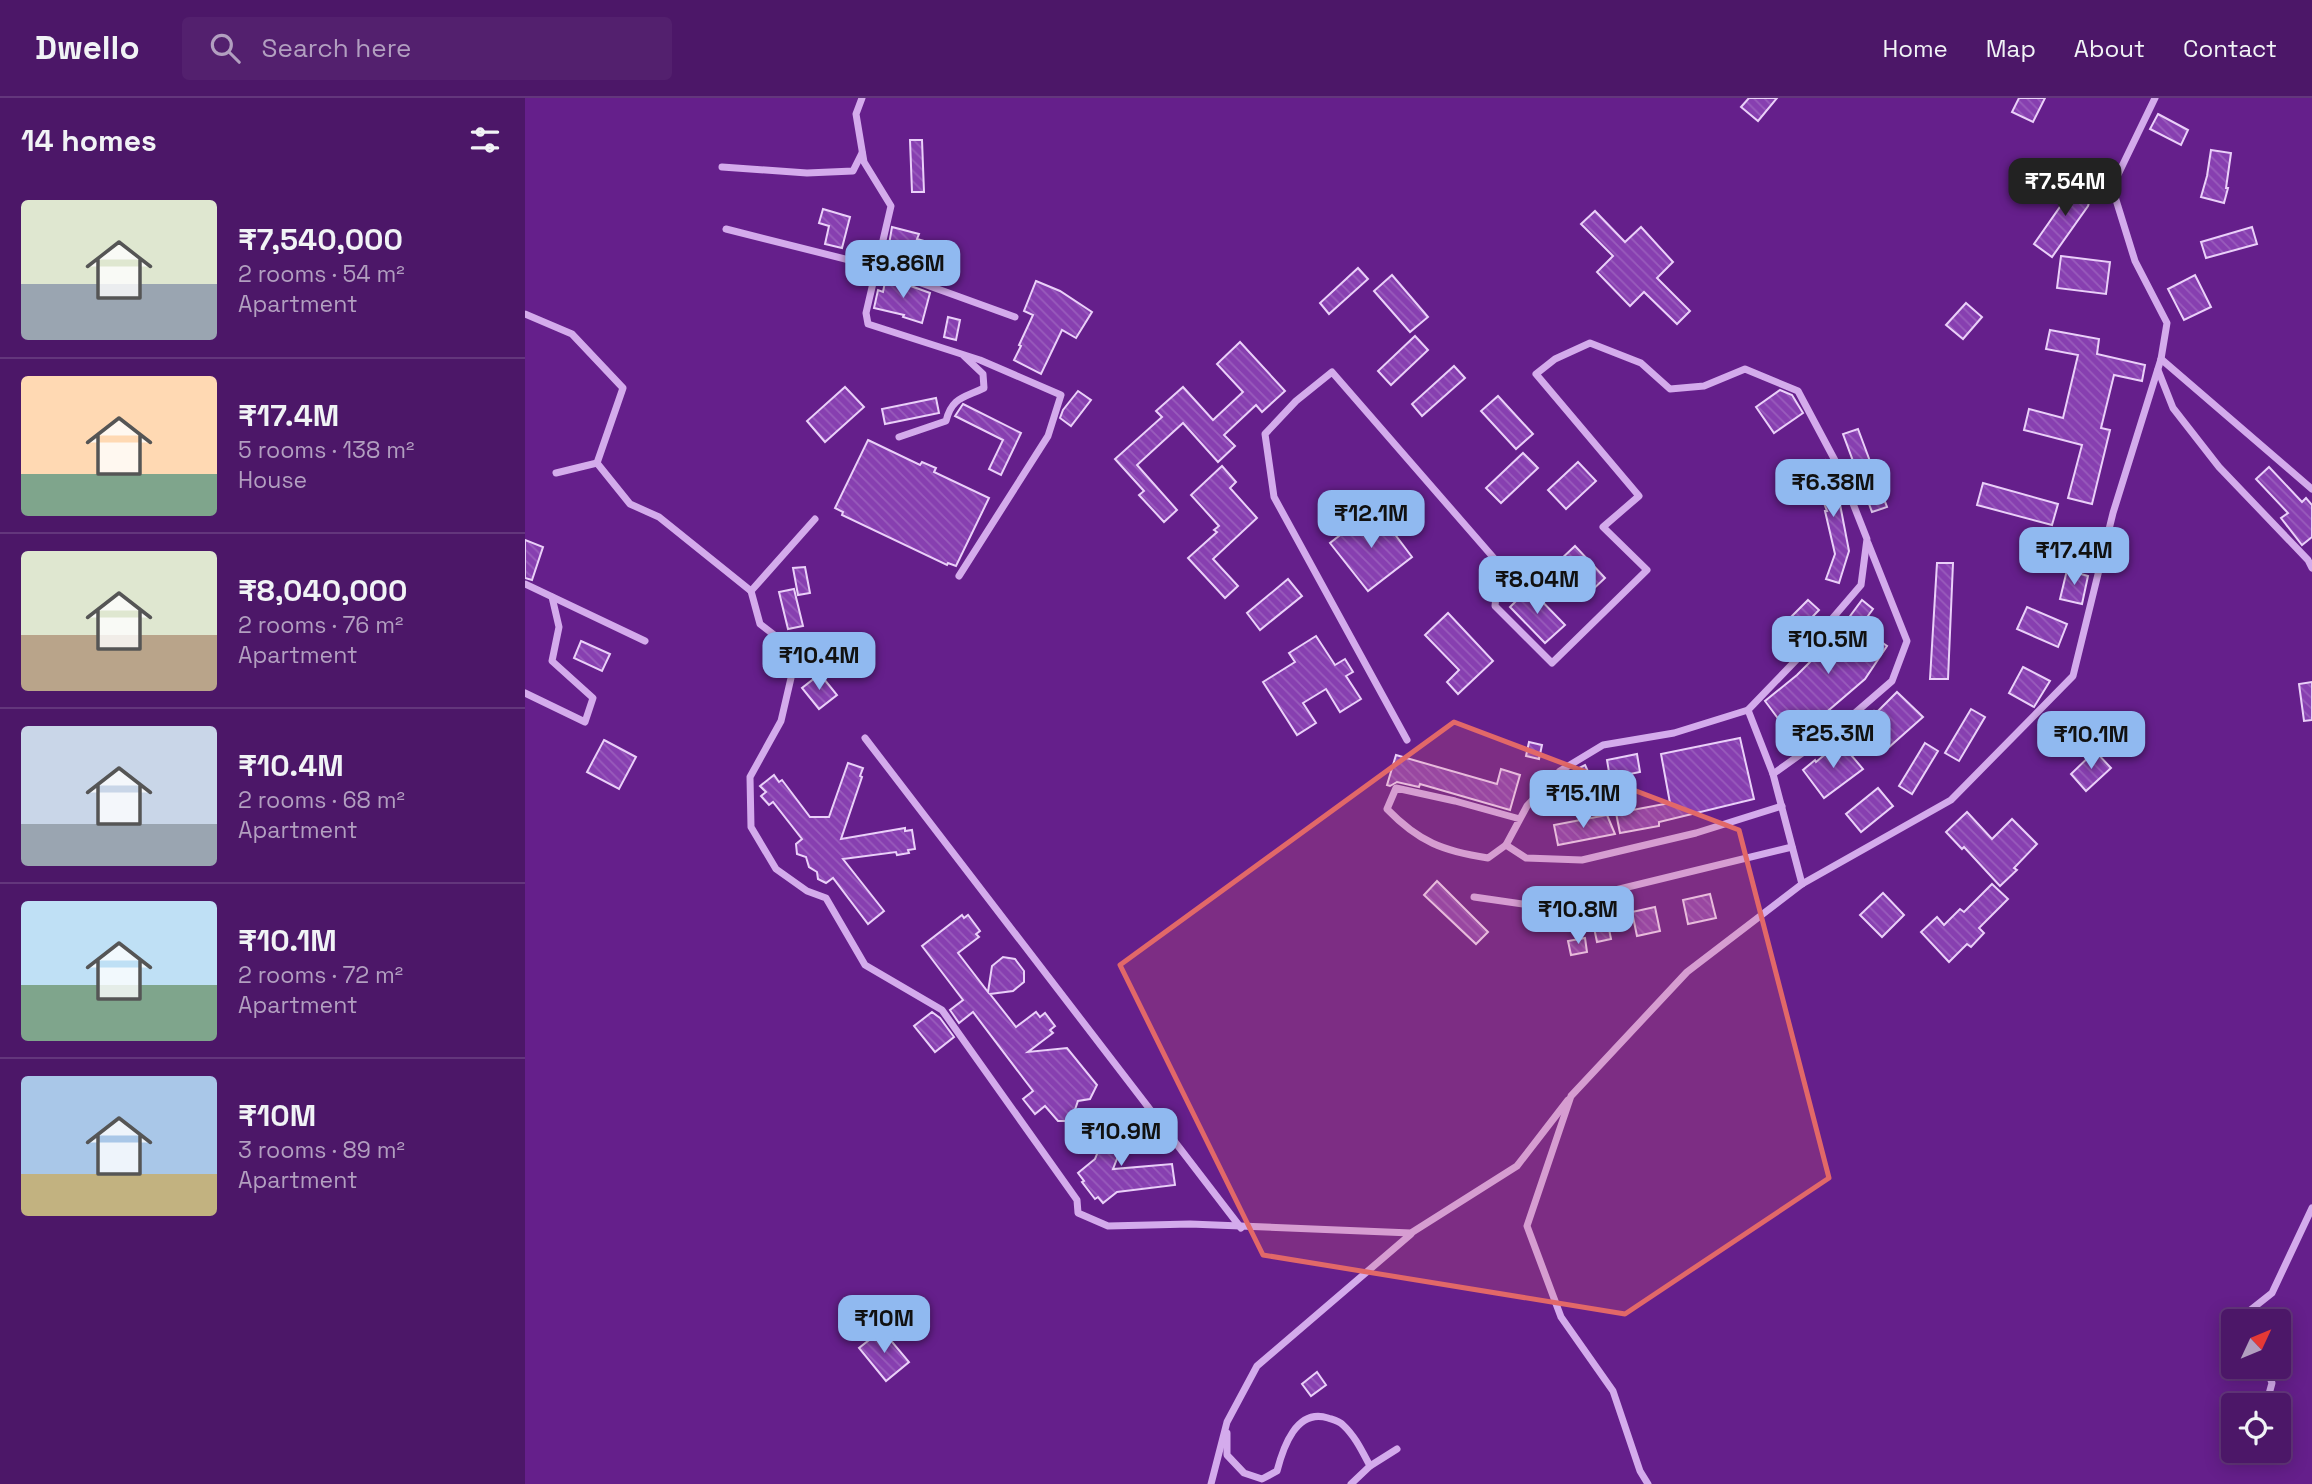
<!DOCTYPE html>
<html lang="en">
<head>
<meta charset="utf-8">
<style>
  :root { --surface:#4c1768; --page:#53206e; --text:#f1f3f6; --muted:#b29fc0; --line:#63367c; --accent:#90b9f0 }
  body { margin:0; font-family:"Space Grotesk",sans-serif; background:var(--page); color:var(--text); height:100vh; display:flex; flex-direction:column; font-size:26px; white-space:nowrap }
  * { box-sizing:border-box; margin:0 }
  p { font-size:23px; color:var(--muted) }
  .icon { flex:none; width:38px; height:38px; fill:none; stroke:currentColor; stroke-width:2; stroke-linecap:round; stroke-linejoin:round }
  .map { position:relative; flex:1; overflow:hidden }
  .sheet { display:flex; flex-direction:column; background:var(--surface); width:525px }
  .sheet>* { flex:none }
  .needle { width:46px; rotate:46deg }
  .fabs { position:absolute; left:1696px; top:1211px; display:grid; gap:14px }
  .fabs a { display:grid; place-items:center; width:70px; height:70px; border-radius:7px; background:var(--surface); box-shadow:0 4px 18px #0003,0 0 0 2px var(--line); font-size:35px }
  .price { position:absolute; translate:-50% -60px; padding:0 16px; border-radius:14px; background:var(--accent); color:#111; font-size:23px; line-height:46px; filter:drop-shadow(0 2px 4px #0008) }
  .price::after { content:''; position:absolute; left:50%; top:42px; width:21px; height:16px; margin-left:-10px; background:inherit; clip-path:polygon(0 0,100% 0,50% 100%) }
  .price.active { background:#222; color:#fff }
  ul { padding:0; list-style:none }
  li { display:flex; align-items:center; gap:21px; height:175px; padding:0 21px }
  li+li { border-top:2px solid var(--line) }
  li span { display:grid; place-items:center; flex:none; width:196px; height:140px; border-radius:7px; color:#555 }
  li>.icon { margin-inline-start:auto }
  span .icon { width:84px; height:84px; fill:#fffc; stroke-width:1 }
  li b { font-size:30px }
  h2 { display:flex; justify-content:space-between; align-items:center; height:84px; padding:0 21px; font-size:30px }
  header { display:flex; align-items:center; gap:42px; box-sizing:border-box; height:98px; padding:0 35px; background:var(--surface); border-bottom:2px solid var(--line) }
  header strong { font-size:33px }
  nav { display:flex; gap:38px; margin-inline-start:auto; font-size:24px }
  .search { width:490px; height:63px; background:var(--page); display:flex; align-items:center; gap:18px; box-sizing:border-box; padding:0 24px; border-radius:7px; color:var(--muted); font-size:26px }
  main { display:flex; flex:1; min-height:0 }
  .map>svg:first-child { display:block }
  .building { fill:url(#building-back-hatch); stroke:#ead0f9; stroke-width:2 }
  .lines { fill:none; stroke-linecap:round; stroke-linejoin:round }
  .minor { stroke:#d4abec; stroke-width:7 }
  .marked { fill:#e26868; fill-opacity:0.2; stroke:#e26868; stroke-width:5; stroke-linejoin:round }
</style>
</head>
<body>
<header>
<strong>Dwello</strong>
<div class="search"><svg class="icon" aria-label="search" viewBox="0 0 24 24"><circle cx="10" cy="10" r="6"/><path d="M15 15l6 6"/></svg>Search here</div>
<nav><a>Home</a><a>Map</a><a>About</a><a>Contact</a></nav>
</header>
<main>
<section class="sheet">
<h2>14 homes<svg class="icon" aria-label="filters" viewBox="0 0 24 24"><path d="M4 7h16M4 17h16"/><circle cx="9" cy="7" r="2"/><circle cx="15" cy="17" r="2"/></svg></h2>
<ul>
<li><span style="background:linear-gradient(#dfe7d0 60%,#9aa5b1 0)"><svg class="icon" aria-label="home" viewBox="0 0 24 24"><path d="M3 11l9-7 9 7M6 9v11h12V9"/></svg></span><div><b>₹7,540,000</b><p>2 rooms · 54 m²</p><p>Apartment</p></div></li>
<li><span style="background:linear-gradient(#ffd9b3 70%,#7fa58c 0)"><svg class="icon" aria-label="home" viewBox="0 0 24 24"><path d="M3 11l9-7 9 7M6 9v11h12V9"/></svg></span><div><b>₹17.4M</b><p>5 rooms · 138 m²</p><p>House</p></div></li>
<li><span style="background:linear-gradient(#dfe7d0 60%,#b9a48a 0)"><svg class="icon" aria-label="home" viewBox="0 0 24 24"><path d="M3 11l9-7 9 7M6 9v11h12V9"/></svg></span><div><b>₹8,040,000</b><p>2 rooms · 76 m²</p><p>Apartment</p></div></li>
<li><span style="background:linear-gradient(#c9d6e8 70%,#9aa5b1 0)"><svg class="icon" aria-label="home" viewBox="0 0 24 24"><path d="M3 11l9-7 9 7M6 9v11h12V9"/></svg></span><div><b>₹10.4M</b><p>2 rooms · 68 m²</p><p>Apartment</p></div></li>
<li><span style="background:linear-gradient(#bfe0f5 60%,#7fa58c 0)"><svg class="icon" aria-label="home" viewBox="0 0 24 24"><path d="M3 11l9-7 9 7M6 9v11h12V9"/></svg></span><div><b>₹10.1M</b><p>2 rooms · 72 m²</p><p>Apartment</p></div></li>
<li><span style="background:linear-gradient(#a9c7e8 70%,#c2b280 0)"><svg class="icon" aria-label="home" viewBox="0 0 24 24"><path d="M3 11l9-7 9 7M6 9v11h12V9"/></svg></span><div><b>₹10M</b><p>3 rooms · 89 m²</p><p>Apartment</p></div></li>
</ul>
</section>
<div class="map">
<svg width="1787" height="1386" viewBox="0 0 1787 1386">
  <defs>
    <pattern id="building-back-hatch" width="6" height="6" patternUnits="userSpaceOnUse" patternTransform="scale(1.75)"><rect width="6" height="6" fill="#873fb0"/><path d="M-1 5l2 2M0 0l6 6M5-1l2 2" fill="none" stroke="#995cbc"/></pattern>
  </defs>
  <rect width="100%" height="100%" fill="#651f8b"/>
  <g class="building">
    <path d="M1224,0H1252L1233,23L1216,9Z"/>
    <path d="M1494,0H1520L1508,24L1487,14Z"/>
    <path d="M1633,16L1663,32L1656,47L1625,31Z"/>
    <path d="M385,42H397L399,94H387Z"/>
    <path d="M1686,52L1706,55L1701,90H1703L1699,105L1676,99L1682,78Z"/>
    <path d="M1550,81L1569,88L1563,108L1527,159L1509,146L1537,106L1541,109Z"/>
    <path d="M298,111L325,119L317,150L300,146L304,128L294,125Z"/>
    <path d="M1070,113L1100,144L1116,129L1148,164L1132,180L1165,213L1152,226L1119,194L1105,208L1072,174L1088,158L1056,126Z"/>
    <path d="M367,129L394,136L392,141L417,148L408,183L361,164Z"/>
    <path d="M1727,129L1732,146L1681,160L1676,144Z"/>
    <path d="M1536,158L1585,164L1581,196L1532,190Z"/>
    <path d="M833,170L843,181L804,216L795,205Z"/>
    <path d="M867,177L903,219L885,234L849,193Z"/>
    <path d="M1670,177L1686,209L1659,222L1643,191Z"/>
    <path d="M361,179L405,195L397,225L378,219L379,217L349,210L353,192L358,194Z"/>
    <path d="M511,183L535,193L567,214L551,240L537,232L516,276L489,262L496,248L494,247L508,217L499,213Z"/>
    <path d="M1441,205L1457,219L1438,241L1421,227Z"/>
    <path d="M423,219L435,222L431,242L419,239Z"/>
    <path d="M1525,232L1574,241L1572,256L1620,267L1617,283L1589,277L1576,330L1585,332L1567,406L1543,400L1557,347L1499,332L1504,311L1538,320L1553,257L1521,251Z"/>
    <path d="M890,238L903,252L866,287L853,273Z"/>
    <path d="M715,244L760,293L737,314L731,307L699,337L710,348L693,364L658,325L612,367L652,412L639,424L614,397L619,393L590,361L637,319L631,313L658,289L688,322L718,294L692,266Z"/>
    <path d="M929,268L940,280L897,318L887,306Z"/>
    <path d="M320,289L339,309L300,344L282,323Z"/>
    <path d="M1255,292L1267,297L1278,315L1249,335L1231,309Z"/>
    <path d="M553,293L566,302L546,328L535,320L538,312Z"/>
    <path d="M973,298L1008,336L991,351L956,313Z"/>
    <path d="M411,300L414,315L360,326L357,311Z"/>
    <path d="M438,306L496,335L476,377L464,371L478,342L430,318Z"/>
    <path d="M1333,331L1362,409L1347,414L1318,336Z"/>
    <path d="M343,342L395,367L397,364L411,370L409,374L464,400L431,468L423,465L422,467L317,417L318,414L310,410Z"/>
    <path d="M998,355L1013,370L976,405L961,390Z"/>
    <path d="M1300,362L1313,396L1324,453L1314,485L1301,481L1310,456L1300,413H1302L1285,368Z"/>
    <path d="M1053,364L1071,383L1041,411L1023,392Z"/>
    <path d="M697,368L711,384L705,390L732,420L688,461L713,488L700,500L663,460L692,434L689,432L694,428L666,397Z"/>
    <path d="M1744,369L1777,404L1781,400L1787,407V439L1777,447L1756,420L1763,415L1731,381Z"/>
    <path d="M1458,385L1533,406L1527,427L1452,407Z"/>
    <path d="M850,410L887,459L843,493L805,445Z"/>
    <path d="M0,442L18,449L7,482L0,480Z"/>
    <path d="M1050,448L1080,480L1064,495L1034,463Z"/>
    <path d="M1412,465H1428L1423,581H1405Z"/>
    <path d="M280,469L285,495L273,497L268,470Z"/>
    <path d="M1542,472L1563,478L1557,506L1535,501Z"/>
    <path d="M763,481L777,498L735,532L722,515Z"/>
    <path d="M1004,490L1040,527L1020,545L985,509Z"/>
    <path d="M269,491L278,528L263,531L254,494Z"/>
    <path d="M1283,502L1294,512L1268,539L1257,528Z"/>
    <path d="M1337,502L1348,511L1335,529L1362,548L1340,581L1269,642L1240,603L1272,577L1315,534L1314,533Z"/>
    <path d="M1502,509L1542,526L1533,549L1492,531Z"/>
    <path d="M923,515L968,563L933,596L922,584L934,572L900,537Z"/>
    <path d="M791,538L810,567L820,561L828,574L821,578L836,601L815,614L801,591L778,605L791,625L772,637L738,584L770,564L764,555Z"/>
    <path d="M56,543L85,556L77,573L49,560Z"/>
    <path d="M1498,569L1525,583L1509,609L1484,595Z"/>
    <path d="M295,576L312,597L294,611L277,590Z"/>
    <path d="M1787,584V622L1779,623L1774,586Z"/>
    <path d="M1372,594L1398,619L1363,650L1338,624L1349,613L1351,615Z"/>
    <path d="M1446,611L1460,619L1434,663L1420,655Z"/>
    <path d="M1215,640L1229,701L1134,724V728L1095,735L1091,715L1145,705L1136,656Z"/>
    <path d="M79,642L111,659L94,691L62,674Z"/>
    <path d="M1004,644L1017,647L1014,661L1001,658Z"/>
    <path d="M1315,644L1338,671L1299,700L1278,672L1290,662L1291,664Z"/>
    <path d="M1400,645L1413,653L1387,696L1374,688Z"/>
    <path d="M1570,653L1586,670L1561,693L1546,676Z"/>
    <path d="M1112,656L1115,674L1085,680L1082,662Z"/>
    <path d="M871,657L972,686L976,671L995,677L985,712L895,686L894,689L872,684L865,688L862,687Z"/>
    <path d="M323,665L338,670L335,678L337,679L316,741L380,730V733L387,732L390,751L383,752L384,755L372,757L371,754L318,761L359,813L343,826L308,780L301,785L293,781L292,774L284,769L281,759L272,756L271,746L277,741L248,704L244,707L236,698L241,694L235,688L249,677L254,684L257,682L285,719H304Z"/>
    <path d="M1060,667L1066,680L1045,689L1040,677Z"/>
    <path d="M1353,690L1368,708L1336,734L1321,716Z"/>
    <path d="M1442,714L1467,741L1487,721L1512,746L1489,770L1492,772L1475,788L1439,749L1437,751L1421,734Z"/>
    <path d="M1082,717L1090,736L1033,747L1029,727Z"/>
    <path d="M912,783L963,834L951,846L899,797Z"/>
    <path d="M1467,786L1483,801L1454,830L1459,835L1446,849L1442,846L1424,864L1396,834L1412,819L1419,827L1435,811L1439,814Z"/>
    <path d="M1358,795L1379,817L1357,839L1335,817Z"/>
    <path d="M1185,796L1191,820L1163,826L1158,802Z"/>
    <path d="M1130,809L1135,833L1112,838L1107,814Z"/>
    <path d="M1081,816L1086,841L1072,844L1067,820Z"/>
    <path d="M437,817L439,820L443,817L455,833L451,836L454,839L433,855L463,894L467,868L478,859L490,861L499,873V884L488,893L465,896L491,929L511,914L515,919L520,915L530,928L525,932L528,935L503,954L542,950L572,987L565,1001L553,1003L546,1023H533L520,1008L510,1016L498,1001L508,993L448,914L434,925L425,912L438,902L397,848Z"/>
    <path d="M1060,840L1062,854L1046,857L1043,843Z"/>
    <path d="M407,914L415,920L429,939L410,954L389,928Z"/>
    <path d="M588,1017L606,1025L588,1071L647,1066L650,1087L592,1094L578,1105L573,1099L570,1101L557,1084L559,1083L553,1075L570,1061Z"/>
    <path d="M357,1232L384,1264L361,1283L334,1250Z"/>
    <path d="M792,1274L801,1287L786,1298L777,1286Z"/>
  </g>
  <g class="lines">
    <g class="minor">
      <path d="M337,0L331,16L339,64L366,108L341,215L343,226L455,262L536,297L523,338L434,478"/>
      <path d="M197,69L282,75L328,73L337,55"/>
      <path d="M201,131L352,169L490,219"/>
      <path d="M0,216L47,236L98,290L72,365L105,406L134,419L226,493"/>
      <path d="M1636,261L1787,391"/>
      <path d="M1633,272L1648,310L1694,369L1783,462L1787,470"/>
      <path d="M374,339L421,323C427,299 439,300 459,290L458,276L439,258"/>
      <path d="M31,375L72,365"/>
      <path d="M290,421L226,493L235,526L261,546L266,580L256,623L225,679L226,729L251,771L282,793L301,800L340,867L417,912L552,1102L553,1115L583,1128L665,1126L886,1135L992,1068L1043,1002"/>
      <path d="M0,486L120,543"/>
      <path d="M0,595L60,624L68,600L27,563L34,529L27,499"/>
      <path d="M1223,612L1248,676L1277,786"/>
      <path d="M340,640L716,1130"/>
      <path d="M882,642L749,399L740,336L771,303L807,274L974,466L970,508L1027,565L1122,472L1078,429L1114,398L1011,276L1030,261L1065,245L1116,265L1145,291L1179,288L1220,271L1273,293L1314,370L1342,441L1336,487L1276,557L1223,612L1149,635L1078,647L1035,673L1002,708L981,747L963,760C918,753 894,744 862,711L871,690L930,703L995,721"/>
      <path d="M1248,676L1315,628L1367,583L1382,543L1343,445"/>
      <path d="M981,747L1001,760L1057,762L1171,735L1257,708"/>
      <path d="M949,799L1033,811L1074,796L1267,749"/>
      <path d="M1727,1223L1723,1214L1747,1195L1787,1110"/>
      <path d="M1741,1307L1747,1285L1741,1269"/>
      <path d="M702,1335V1357L719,1375L737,1381L752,1373C758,1350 771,1310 803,1320C809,1322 814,1323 818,1327C830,1338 837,1353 845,1368"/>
      <path d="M1728,1359L1730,1353"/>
      <path d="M686,1386L702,1324L732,1268L886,1136"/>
      <path d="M826,1386L845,1368L872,1351"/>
      <path d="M1123,1386L1115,1373L1088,1293L1036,1219L1002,1128L1046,998L1162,874L1277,786L1426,702L1548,578L1588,415L1636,261L1642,225L1610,163L1587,89L1630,0"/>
    </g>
  </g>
  <path class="marked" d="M929,624L1214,732L1304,1080L1100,1216L738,1157L595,867Z"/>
</svg>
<div class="fabs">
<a><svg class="needle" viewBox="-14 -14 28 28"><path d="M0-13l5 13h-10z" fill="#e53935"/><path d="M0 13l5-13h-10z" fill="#b29fc0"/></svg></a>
<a><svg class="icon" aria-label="locate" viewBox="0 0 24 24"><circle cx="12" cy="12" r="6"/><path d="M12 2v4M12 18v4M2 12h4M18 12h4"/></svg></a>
</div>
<b class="price active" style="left:1540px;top:120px">₹7.54M</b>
<b class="price" style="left:378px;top:202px">₹9.86M</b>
<b class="price" style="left:1308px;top:421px">₹6.38M</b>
<b class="price" style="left:846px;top:452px">₹12.1M</b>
<b class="price" style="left:1549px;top:489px">₹17.4M</b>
<b class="price" style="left:1012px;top:518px">₹8.04M</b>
<b class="price" style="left:1303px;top:578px">₹10.5M</b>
<b class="price" style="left:294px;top:594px">₹10.4M</b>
<b class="price" style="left:1308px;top:672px">₹25.3M</b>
<b class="price" style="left:1566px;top:673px">₹10.1M</b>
<b class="price" style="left:1058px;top:732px">₹15.1M</b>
<b class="price" style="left:1053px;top:848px">₹10.8M</b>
<b class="price" style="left:596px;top:1070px">₹10.9M</b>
<b class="price" style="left:359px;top:1257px">₹10M</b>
</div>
</main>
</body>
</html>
